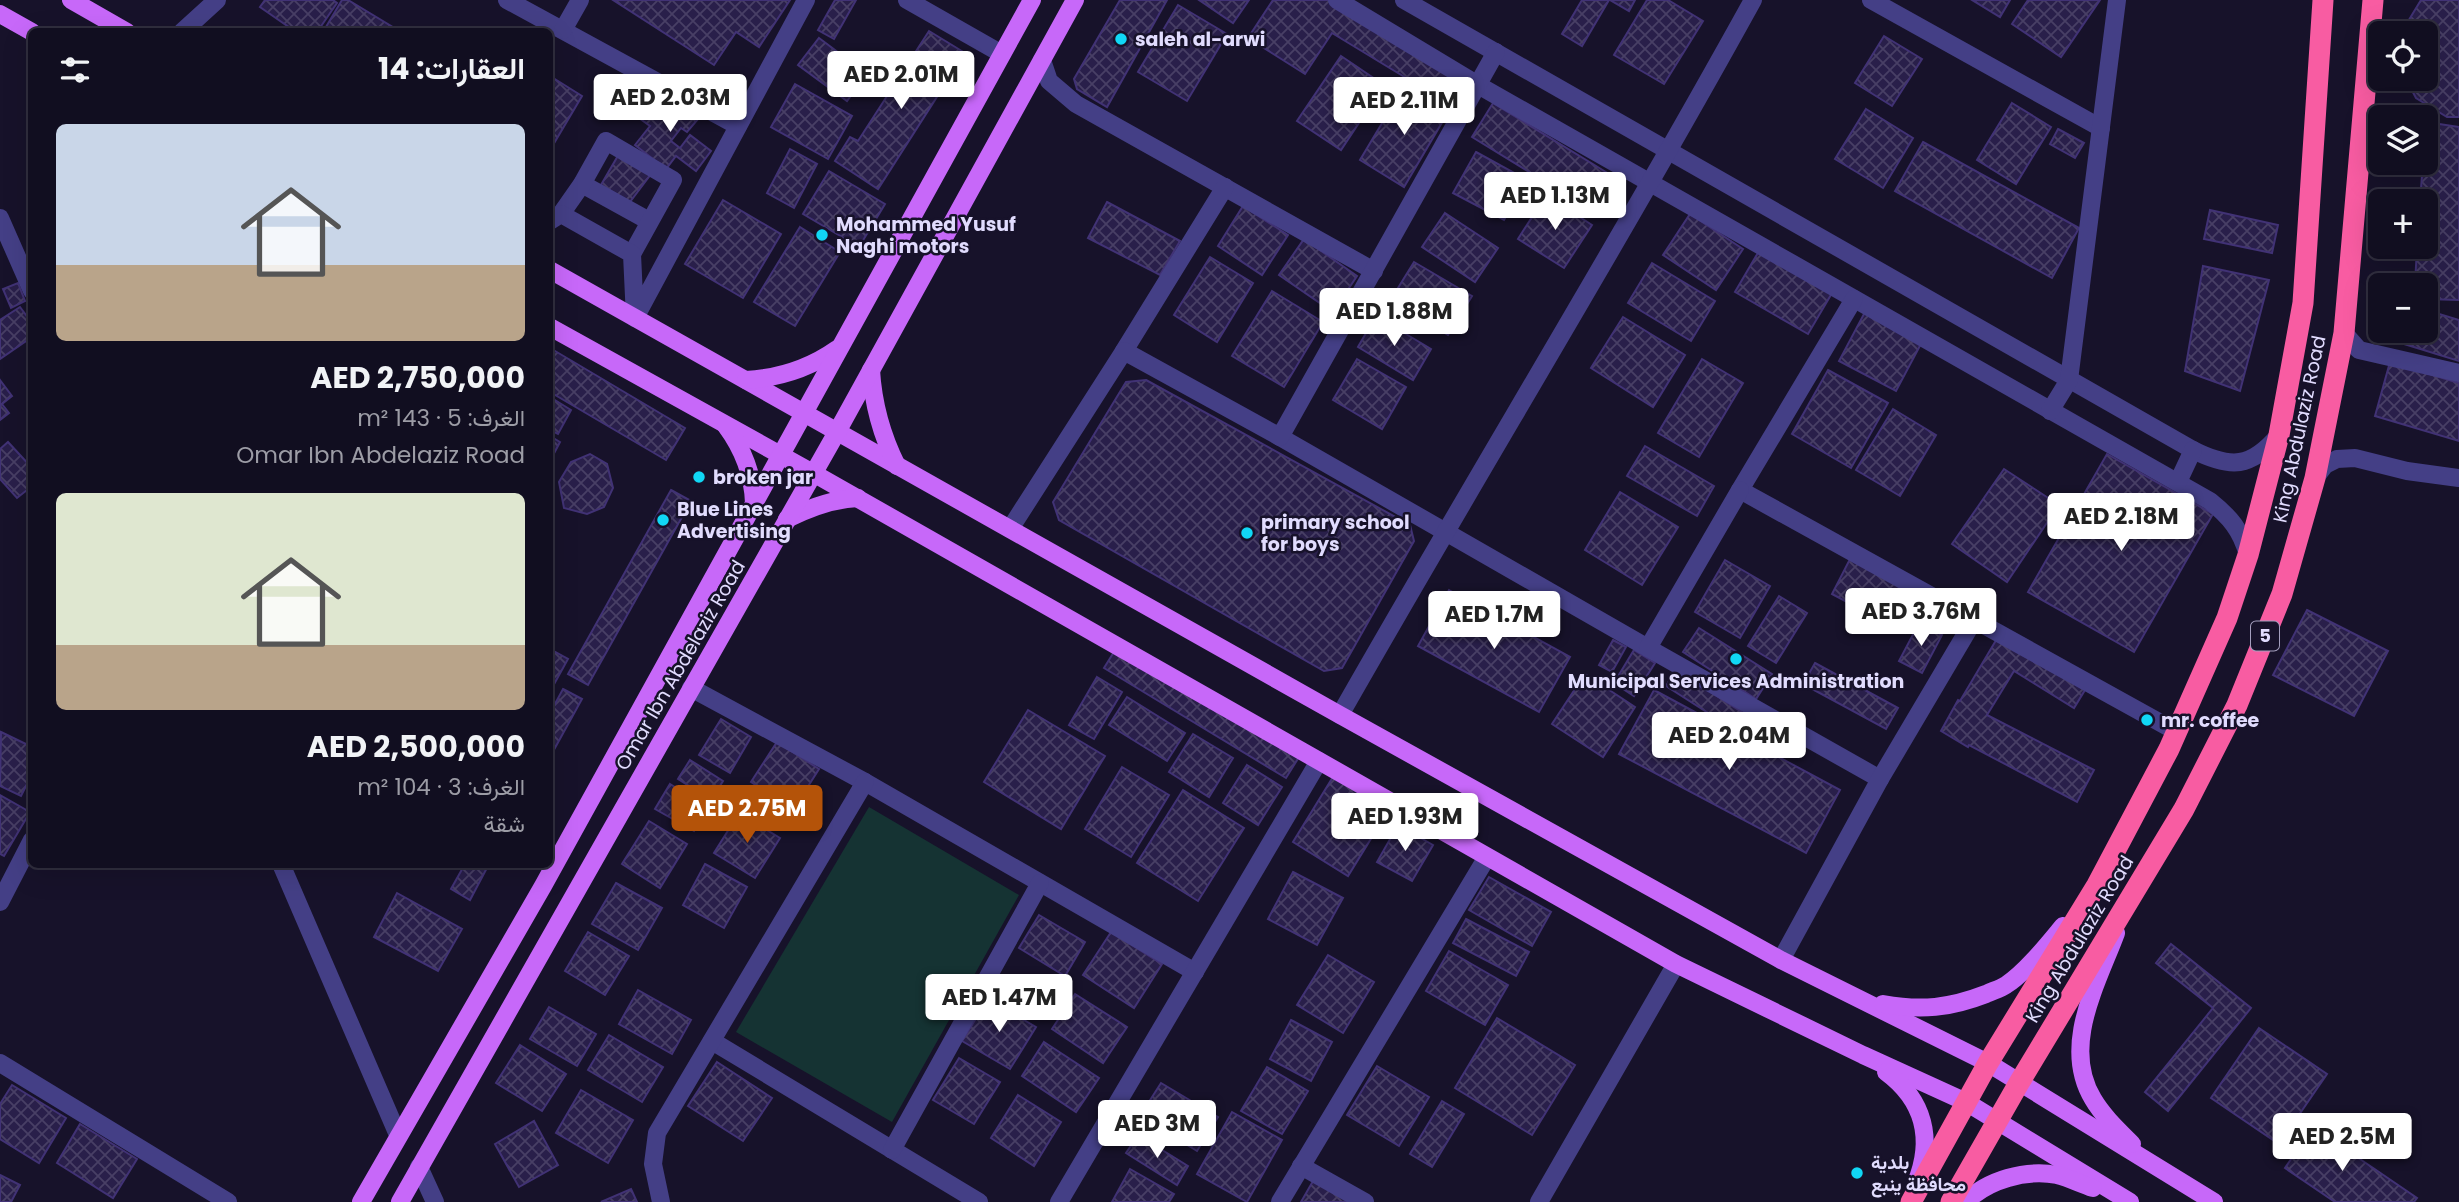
<!DOCTYPE html>
<html lang="ar">
<head>
<meta charset="utf-8">
<style>
  :root { --surface:#110e20; --page:#1a1729; --text:#f1f3f6; --muted:#9c9ca5; --line:#302e3e; --accent:#b45309 }
  body { margin:0; font-family:Poppins,Vazirmatn,sans-serif; background:var(--page); color:var(--text); direction:rtl; height:100vh; display:flex; flex-direction:column; font-size:26px; white-space:nowrap }
  * { box-sizing:border-box; margin:0 }
  p { font-size:23px; color:var(--muted) }
  .icon { flex:none; width:38px; height:38px; fill:none; stroke:currentColor; stroke-width:2; stroke-linecap:round; stroke-linejoin:round }
  .map { position:relative; flex:1; overflow:hidden; direction:ltr }
  .details { position:absolute; left:28px; top:28px; width:525px; height:840px; display:flex; flex-direction:column; background:var(--surface); border-radius:10px; box-shadow:0 7px 28px #0002,0 0 0 2px var(--line); direction:rtl }
  .details>* { flex:none }
  .controls { position:absolute; left:2368px; top:21px; display:grid; gap:14px }
  .controls a { display:grid; place-items:center; width:70px; height:70px; border-radius:10px; background:var(--surface); box-shadow:0 7px 28px #0002,0 0 0 2px var(--line); font-size:35px }
  .price { position:absolute; translate:-50% -60px; padding:0 16px; border-radius:7px; background:#fff; color:#222; font-size:23px; line-height:46px; filter:drop-shadow(0 2px 4px #0008) }
  .price::after { content:''; position:absolute; left:50%; top:42px; width:21px; height:16px; margin-left:-10px; background:inherit; clip-path:polygon(0 0,100% 0,50% 100%) }
  .price.active { background:var(--accent); color:#fff }
  ul { padding:0; list-style:none }
  li { display:grid; align-content:center; gap:14px; height:371px; padding:0 28px }
  li span { display:grid; place-items:center; height:217px; border-radius:10px; color:#555 }
  li>.icon { margin-inline-start:auto }
  span .icon { width:126px; height:126px; fill:#fffc; stroke-width:1 }
  li b { font-size:30px }
  h2 { display:flex; justify-content:space-between; align-items:center; height:84px; padding:0 28px; font-size:30px }
  .map>svg:first-child { display:block }
  .park { fill:#153333 }
  .building { fill:url(#building-cross-hatch); stroke:#413275; stroke-width:2 }
  .lines { fill:none; stroke-linecap:round; stroke-linejoin:round }
  .minor { stroke:#443f86; stroke-width:18 }
  .major { stroke:#c768f9; stroke-width:18 }
  .highway { stroke:#f85ca2; stroke-width:21 }
  .poi-dot { fill:#11d7f5; stroke:#17122a; stroke-width:2.5 }
  .labels { text-anchor:middle; stroke-width:5; stroke-linejoin:round; paint-order:stroke }
  .shield { fill:#17122a; stroke:#a49fbe; stroke-width:2 }
  .shield-label { font-size:18px; font-weight:bold; fill:#e1dcfe }
  .poi-label { font-size:19px; font-weight:bold; fill:#e1dcfe; stroke:#17122a; text-anchor:start }
  .street-label { font-size:19px; fill:#e1dcfe; stroke:#17122a }
</style>
</head>
<body>
<div class="map">
<svg width="2459" height="1202" viewBox="0 0 2459 1202">
  <defs>
    <pattern id="building-cross-hatch" width="8" height="8" patternUnits="userSpaceOnUse" patternTransform="scale(1.75)"><rect width="8" height="8" fill="#291f4a"/><path d="M0 0l8 8M0 8l8-8" fill="none" stroke="#483f65"/></pattern>
  </defs>
  <rect width="100%" height="100%" fill="#17122a"/>
  <path class="park" d="M869,807L1019,895L892,1122L736,1032Z"/>
  <g class="building">
    <path d="M265,0H333L337,3L317,32H296L260,7Z"/>
    <path d="M342,0H348L401,32H323Z"/>
    <path d="M613,0H790L759,47L736,32L714,65Z"/>
    <path d="M835,0H856L834,39L818,30Z"/>
    <path d="M1120,0H1167L1107,107L1077,89L1074,79Z"/>
    <path d="M1199,0H1249L1233,23Z"/>
    <path d="M1273,0H1330L1459,79L1444,101L1332,33L1305,74L1248,38Z"/>
    <path d="M1582,0H1609L1582,46L1562,34Z"/>
    <path d="M1610,0H1635L1629,11Z"/>
    <path d="M1647,0H1668L1703,21L1664,84L1614,55Z"/>
    <path d="M1972,0H2010L2000,17Z"/>
    <path d="M2028,0H2100L2061,57L2012,24Z"/>
    <path d="M2421,0H2459V117H2447L2416,98L2406,79H2426V33H2401Z"/>
    <path d="M1178,5L1227,34L1187,101L1138,72Z"/>
    <path d="M929,31L965,53L878,189L835,161L850,137L858,141Z"/>
    <path d="M1884,36L1922,59L1892,106L1855,83Z"/>
    <path d="M819,38L867,74L847,101L798,65Z"/>
    <path d="M1341,56L1384,85L1341,150L1297,121Z"/>
    <path d="M550,76L582,96L550,150Z"/>
    <path d="M795,84L852,116L828,159L771,127Z"/>
    <path d="M1403,88L1447,114L1404,187L1360,160Z"/>
    <path d="M658,94L666,101L670,96L699,118L687,132L681,128L671,141L680,148L690,135L711,151L696,171L676,156L666,169L635,145L650,126L639,118Z"/>
    <path d="M1493,103L1614,177L1593,211L1472,137Z"/>
    <path d="M2012,103L2051,127L2016,184L1977,160Z"/>
    <path d="M1866,109L1913,138L1883,188L1835,159Z"/>
    <path d="M2426,122L2459,127V300L2426,299V285H2415L2417,247H2426V201H2420L2423,163H2426Z"/>
    <path d="M2058,129L2084,143L2075,158L2050,144Z"/>
    <path d="M1923,142L2079,228L2052,278L1895,191Z"/>
    <path d="M790,149L817,164L794,208L767,193Z"/>
    <path d="M1476,152L1527,180L1504,220L1453,193Z"/>
    <path d="M619,154L651,174L630,202L601,185Z"/>
    <path d="M829,171L885,204L859,247L803,214Z"/>
    <path d="M1546,195L1592,225L1564,268L1518,239Z"/>
    <path d="M723,200L781,234L743,298L685,264Z"/>
    <path d="M1107,202L1180,241L1160,275L1088,238Z"/>
    <path d="M1243,206L1288,235L1262,275L1218,246Z"/>
    <path d="M2210,210L2278,225L2272,253L2204,239Z"/>
    <path d="M1445,213L1498,248L1475,282L1422,247Z"/>
    <path d="M1690,214L1743,249L1716,290L1663,255Z"/>
    <path d="M800,227L840,252L795,326L754,302Z"/>
    <path d="M1304,239L1357,276L1333,312L1279,275Z"/>
    <path d="M1759,251L1832,293L1808,334L1735,292Z"/>
    <path d="M1210,257L1253,283L1217,342L1174,315Z"/>
    <path d="M1414,262L1472,296L1448,335L1390,301Z"/>
    <path d="M1652,263L1715,301L1691,341L1628,303Z"/>
    <path d="M2203,266L2269,280L2240,391L2185,371Z"/>
    <path d="M18,283L25,301L11,308L3,289Z"/>
    <path d="M1272,291L1323,322L1284,387L1232,356Z"/>
    <path d="M20,307L32,323V337L0,359V320Z"/>
    <path d="M2426,310L2459,320V361L2401,343L2405,331H2426Z"/>
    <path d="M1865,312L1922,342L1896,391L1839,361Z"/>
    <path d="M1376,316L1431,349L1413,380L1358,347Z"/>
    <path d="M1623,317L1685,355L1653,407L1591,368Z"/>
    <path d="M550,348L685,428L666,460L550,392Z"/>
    <path d="M1357,359L1406,387L1382,429L1333,400Z"/>
    <path d="M1702,359L1743,383L1699,457L1658,433Z"/>
    <path d="M2390,362L2459,383V441L2375,416Z"/>
    <path d="M1828,370L1888,403L1851,468L1792,434Z"/>
    <path d="M0,380L12,396L2,404L9,413L0,420Z"/>
    <path d="M1146,380L1410,525L1414,541L1342,668L1324,671L1059,520L1053,502L1126,382Z"/>
    <path d="M550,397L571,410L558,434L550,430Z"/>
    <path d="M1893,409L1936,435L1900,496L1856,470Z"/>
    <path d="M550,436L560,442L550,461Z"/>
    <path d="M8,442L32,468V486L17,498L0,479V449Z"/>
    <path d="M1645,446L1714,486L1697,516L1627,476Z"/>
    <path d="M590,454L607,464L613,488L604,507L587,514L564,508L559,482L571,462Z"/>
    <path d="M2107,454L2213,514L2134,652L2028,592Z"/>
    <path d="M2004,469L2059,505L2007,582L1952,544Z"/>
    <path d="M671,490L691,501L588,685L568,674Z"/>
    <path d="M1620,492L1678,527L1642,585L1585,550Z"/>
    <path d="M1850,559L1923,598L1905,633L1832,594Z"/>
    <path d="M1725,560L1770,586L1740,638L1695,612Z"/>
    <path d="M1449,590L1570,657L1539,712L1418,646Z"/>
    <path d="M1779,596L1807,613L1776,663L1748,646Z"/>
    <path d="M2307,610L2388,651L2354,716L2273,675Z"/>
    <path d="M1919,623L1942,635L1922,673L1899,661Z"/>
    <path d="M1699,628L1772,674L1756,699L1683,652Z"/>
    <path d="M1998,637L2085,690L2074,708L2014,671L1987,715L2094,770L2077,802L1969,745L1968,747L1941,731L1958,700L1960,701Z"/>
    <path d="M1613,640L1626,647L1612,672L1599,665Z"/>
    <path d="M1117,647L1299,757L1286,778L1104,668Z"/>
    <path d="M550,649L568,659L552,688L550,687Z"/>
    <path d="M1634,650L1655,663L1634,696L1614,683Z"/>
    <path d="M1815,663L1898,708L1886,729L1803,684Z"/>
    <path d="M1676,670L1759,723L1749,739L1666,686Z"/>
    <path d="M1585,674L1635,707L1603,757L1552,724Z"/>
    <path d="M1097,677L1122,692L1094,739L1069,725Z"/>
    <path d="M563,689L582,699L550,757V713Z"/>
    <path d="M1654,690L1840,790L1806,853L1619,754Z"/>
    <path d="M1127,697L1185,733L1167,761L1109,725Z"/>
    <path d="M1028,710L1105,756L1061,829L984,782Z"/>
    <path d="M721,719L751,737L730,773L699,755Z"/>
    <path d="M1,732L32,747V784L28,782L21,796L0,786Z"/>
    <path d="M1193,734L1233,758L1209,797L1169,772Z"/>
    <path d="M777,742L819,769L793,810L751,782Z"/>
    <path d="M690,760L723,781L711,800L678,779Z"/>
    <path d="M1247,765L1282,787L1258,825L1223,803Z"/>
    <path d="M1122,767L1169,795L1131,857L1085,829Z"/>
    <path d="M1333,777L1388,811L1348,876L1293,842Z"/>
    <path d="M670,784L708,807L694,831L655,809Z"/>
    <path d="M1183,790L1244,828L1198,901L1137,863Z"/>
    <path d="M0,795L30,812L4,856L0,854Z"/>
    <path d="M739,813L780,838L755,878L714,853Z"/>
    <path d="M649,821L687,844L660,888L622,864Z"/>
    <path d="M1398,825L1433,845L1412,881L1377,862Z"/>
    <path d="M465,864H489L470,900L451,889Z"/>
    <path d="M705,864L747,887L724,928L683,905Z"/>
    <path d="M1293,872L1343,898L1317,945L1268,919Z"/>
    <path d="M1489,877L1551,912L1532,946L1469,910Z"/>
    <path d="M616,883L662,908L638,950L592,924Z"/>
    <path d="M397,893L462,929L438,971L374,937Z"/>
    <path d="M1039,915L1085,942L1065,976L1019,948Z"/>
    <path d="M1466,919L1529,952L1516,976L1453,943Z"/>
    <path d="M588,932L629,956L605,995L565,971Z"/>
    <path d="M1111,932L1162,964L1134,1008L1083,975Z"/>
    <path d="M2171,944L2251,1008L2168,1111L2145,1092L2213,1008L2156,963Z"/>
    <path d="M1449,951L1508,985L1485,1025L1426,991Z"/>
    <path d="M1328,955L1374,982L1343,1033L1297,1005Z"/>
    <path d="M638,990L691,1020L672,1054L619,1024Z"/>
    <path d="M1075,994L1127,1027L1103,1063L1052,1029Z"/>
    <path d="M988,999L1036,1027L1010,1069L962,1041Z"/>
    <path d="M549,1007L596,1034L577,1066L530,1039Z"/>
    <path d="M1497,1018L1575,1065L1532,1135L1455,1088Z"/>
    <path d="M1291,1020L1332,1042L1311,1081L1270,1059Z"/>
    <path d="M2259,1028L2327,1074L2279,1144L2211,1098Z"/>
    <path d="M609,1035L663,1067L642,1102L588,1070Z"/>
    <path d="M1044,1042L1099,1078L1076,1112L1022,1076Z"/>
    <path d="M520,1045L566,1074L542,1111L496,1083Z"/>
    <path d="M959,1058L1000,1082L974,1124L933,1100Z"/>
    <path d="M717,1062L772,1098L743,1141L688,1106Z"/>
    <path d="M1377,1066L1429,1097L1399,1146L1347,1115Z"/>
    <path d="M1267,1067L1308,1091L1282,1134L1241,1111Z"/>
    <path d="M1161,1083L1218,1117L1197,1151L1140,1116Z"/>
    <path d="M12,1085L66,1118L39,1163L0,1139V1104Z"/>
    <path d="M581,1090L633,1120L608,1163L556,1133Z"/>
    <path d="M1018,1095L1061,1122L1034,1166L991,1138Z"/>
    <path d="M1442,1101L1464,1114L1432,1167L1410,1154Z"/>
    <path d="M1232,1112L1282,1140L1247,1202L1197,1174Z"/>
    <path d="M534,1121L558,1165L519,1187L495,1144Z"/>
    <path d="M80,1124L137,1159L113,1198L57,1163Z"/>
    <path d="M2313,1127L2417,1198L2414,1202H2335L2285,1168Z"/>
    <path d="M1138,1135L1188,1166L1177,1185L1126,1153Z"/>
    <path d="M1130,1169L1174,1194L1169,1202H1112Z"/>
    <path d="M0,1175L20,1185L11,1202H0Z"/>
    <path d="M1313,1181L1350,1202H1301Z"/>
    <path d="M631,1189L637,1202H601Z"/>
  </g>
  <g class="lines">
    <g class="minor">
      <path d="M507,0L738,126"/>
      <path d="M907,0L1002,54"/>
      <path d="M1337,0L1478,85L2210,501C2230,517 2241,530 2248,555"/>
      <path d="M1404,0L2193,450C2231,469 2251,468 2279,435"/>
      <path d="M1871,0L2101,128"/>
      <path d="M563,30L580,0"/>
      <path d="M182,32L217,0"/>
      <path d="M1042,60L1049,81L1076,104L1374,271"/>
      <path d="M582,184L649,221"/>
      <path d="M561,214L582,184L606,141L673,180L632,254"/>
      <path d="M0,218L32,291"/>
      <path d="M550,221L561,214L632,254L635,318L806,0"/>
      <path d="M1854,299L1740,490L2177,732"/>
      <path d="M2344,333L2359,350L2459,373"/>
      <path d="M1124,351L1225,187"/>
      <path d="M2050,411L2069,380L2117,0"/>
      <path d="M1280,437L1648,648"/>
      <path d="M2315,478L2325,465L2337,459L2355,458L2407,471L2459,478"/>
      <path d="M2178,482L2193,450"/>
      <path d="M1740,490L1648,648L1880,779"/>
      <path d="M1010,529L1124,351L1280,437L1496,52"/>
      <path d="M691,688L865,782L1195,972"/>
      <path d="M1340,715C1476,476 1620,241 1753,0"/>
      <path d="M281,864L398,1135"/>
      <path d="M0,902L32,840"/>
      <path d="M1781,960L1880,779L1974,620"/>
      <path d="M712,1041L979,1202"/>
      <path d="M0,1063L228,1202"/>
      <path d="M892,1150L1040,883"/>
      <path d="M1301,1166L1365,1202"/>
      <path d="M419,1167L435,1202"/>
      <path d="M661,1202L653,1164L657,1133L865,782"/>
      <path d="M1059,1202L1319,761"/>
      <path d="M1280,1202L1487,857"/>
      <path d="M1539,1202L1676,964"/>
    </g>
    <g class="major">
      <path d="M71,0L127,32"/>
      <path d="M0,14L32,32"/>
      <path d="M550,270L1340,715L1781,960L1988,1063L2214,1202"/>
      <path d="M550,327L813,473L1676,964L1863,1055L1966,1102L2130,1202"/>
      <path d="M871,370C873,404 882,436 897,466"/>
      <path d="M746,380C779,378 810,368 837,349"/>
      <path d="M726,426C743,449 753,475 754,503"/>
      <path d="M787,519C809,508 834,499 858,498"/>
      <path d="M2116,933C2097,984 2061,1046 2093,1099C2103,1116 2118,1130 2132,1144"/>
      <path d="M1883,1004C1921,1011 1950,1008 1986,994C1992,991 2000,989 2006,985C2025,973 2048,944 2063,926"/>
      <path d="M1886,1072C1924,1100 1934,1139 1916,1183"/>
      <path d="M361,1202L543,886L1032,0"/>
      <path d="M400,1202L837,432L1075,0"/>
      <path d="M1966,1202C1987,1180 2026,1169 2057,1175C2069,1178 2081,1184 2093,1188"/>
    </g>
    <g class="highway">
      <path d="M1911,1202L1988,1063L2097,885L2169,749L2227,618L2248,555L2279,435L2303,303L2323,0"/>
      <path d="M1951,1202L2019,1083L2184,809L2237,705L2282,594L2315,478L2344,333L2373,0"/>
    </g>
  </g>
  <g class="poi-dot">
    <circle cx="1121" cy="39" r="7"/>
    <circle cx="822" cy="235" r="7"/>
    <circle cx="699" cy="477" r="7"/>
    <circle cx="663" cy="520" r="7"/>
    <circle cx="1247" cy="533" r="7"/>
    <circle cx="1736" cy="659" r="7"/>
    <circle cx="2147" cy="720" r="7"/>
    <circle cx="1857" cy="1173" r="7"/>
  </g>
  <g class="labels">
    <rect class="shield" x="2251" y="621.5" width="28" height="29" rx="5"/>
    <g class="shield-label">
      <text x="2265" y="642">5</text>
    </g>
    <g class="poi-label">
      <text x="1135" y="46">saleh al-arwi</text>
      <text x="836" y="231">Mohammed Yusuf<tspan x="836" dy="22">Naghi motors</tspan></text>
      <text x="713" y="484">broken jar</text>
      <text x="677" y="516">Blue Lines<tspan x="677" dy="22">Advertising</tspan></text>
      <text x="1261" y="529">primary school<tspan x="1261" dy="22">for boys</tspan></text>
      <text x="1736" y="688" text-anchor="middle">Municipal Services Administration</text>
      <text x="2161" y="727">mr. coffee</text>
      <text x="1871" y="1169">بلدية<tspan x="1871" dy="22">محافظة ينبع</tspan></text>
    </g>
    <g class="street-label">
      <text transform="translate(2299 429) rotate(-78)" y="7">King Abdulaziz Road</text>
      <text transform="translate(680 665) rotate(-60)" y="7">Omar Ibn Abdelaziz Road</text>
      <text transform="translate(2079 939) rotate(-59)" y="7">King Abdulaziz Road</text>
    </g>
  </g>
</svg>
<div class="controls">
<a><svg class="icon" aria-label="locate" viewBox="0 0 24 24"><circle cx="12" cy="12" r="6"/><path d="M12 2v4M12 18v4M2 12h4M18 12h4"/></svg></a>
<a><svg class="icon" aria-label="layers" viewBox="0 0 24 24"><path d="M12 4l9 5-9 5-9-5zM3 14l9 5 9-5"/></svg></a>
<a>+</a>
<a>−</a>
</div>
<b class="price" style="left:901px;top:111px">AED 2.01M</b>
<b class="price" style="left:670px;top:134px">AED 2.03M</b>
<b class="price" style="left:1404px;top:137px">AED 2.11M</b>
<b class="price" style="left:1555px;top:232px">AED 1.13M</b>
<b class="price" style="left:1394px;top:348px">AED 1.88M</b>
<b class="price" style="left:2121px;top:553px">AED 2.18M</b>
<b class="price" style="left:1921px;top:648px">AED 3.76M</b>
<b class="price" style="left:1494px;top:651px">AED 1.7M</b>
<b class="price" style="left:1729px;top:772px">AED 2.04M</b>
<b class="price active" style="left:747px;top:845px">AED 2.75M</b>
<b class="price" style="left:1405px;top:853px">AED 1.93M</b>
<b class="price" style="left:999px;top:1034px">AED 1.47M</b>
<b class="price" style="left:1157px;top:1160px">AED 3M</b>
<b class="price" style="left:2342px;top:1173px">AED 2.5M</b>
<section class="details">
<h2>العقارات: 14<svg class="icon" aria-label="filters" viewBox="0 0 24 24"><path d="M4 7h16M4 17h16"/><circle cx="9" cy="7" r="2"/><circle cx="15" cy="17" r="2"/></svg></h2>
<ul>
<li><span style="background:linear-gradient(#c9d6e8 65%,#b9a48a 0)"><svg class="icon" aria-label="home" viewBox="0 0 24 24"><path d="M3 11l9-7 9 7M6 9v11h12V9"/></svg></span><div><b>AED 2,750,000</b><p>الغرف: 5 · 143 m²</p><p>Omar Ibn Abdelaziz Road</p></div></li>
<li><span style="background:linear-gradient(#dfe7d0 70%,#b9a48a 0)"><svg class="icon" aria-label="home" viewBox="0 0 24 24"><path d="M3 11l9-7 9 7M6 9v11h12V9"/></svg></span><div><b>AED 2,500,000</b><p>الغرف: 3 · 104 m²</p><p>شقة</p></div></li>
</ul>
</section>
</div>
</body>
</html>
